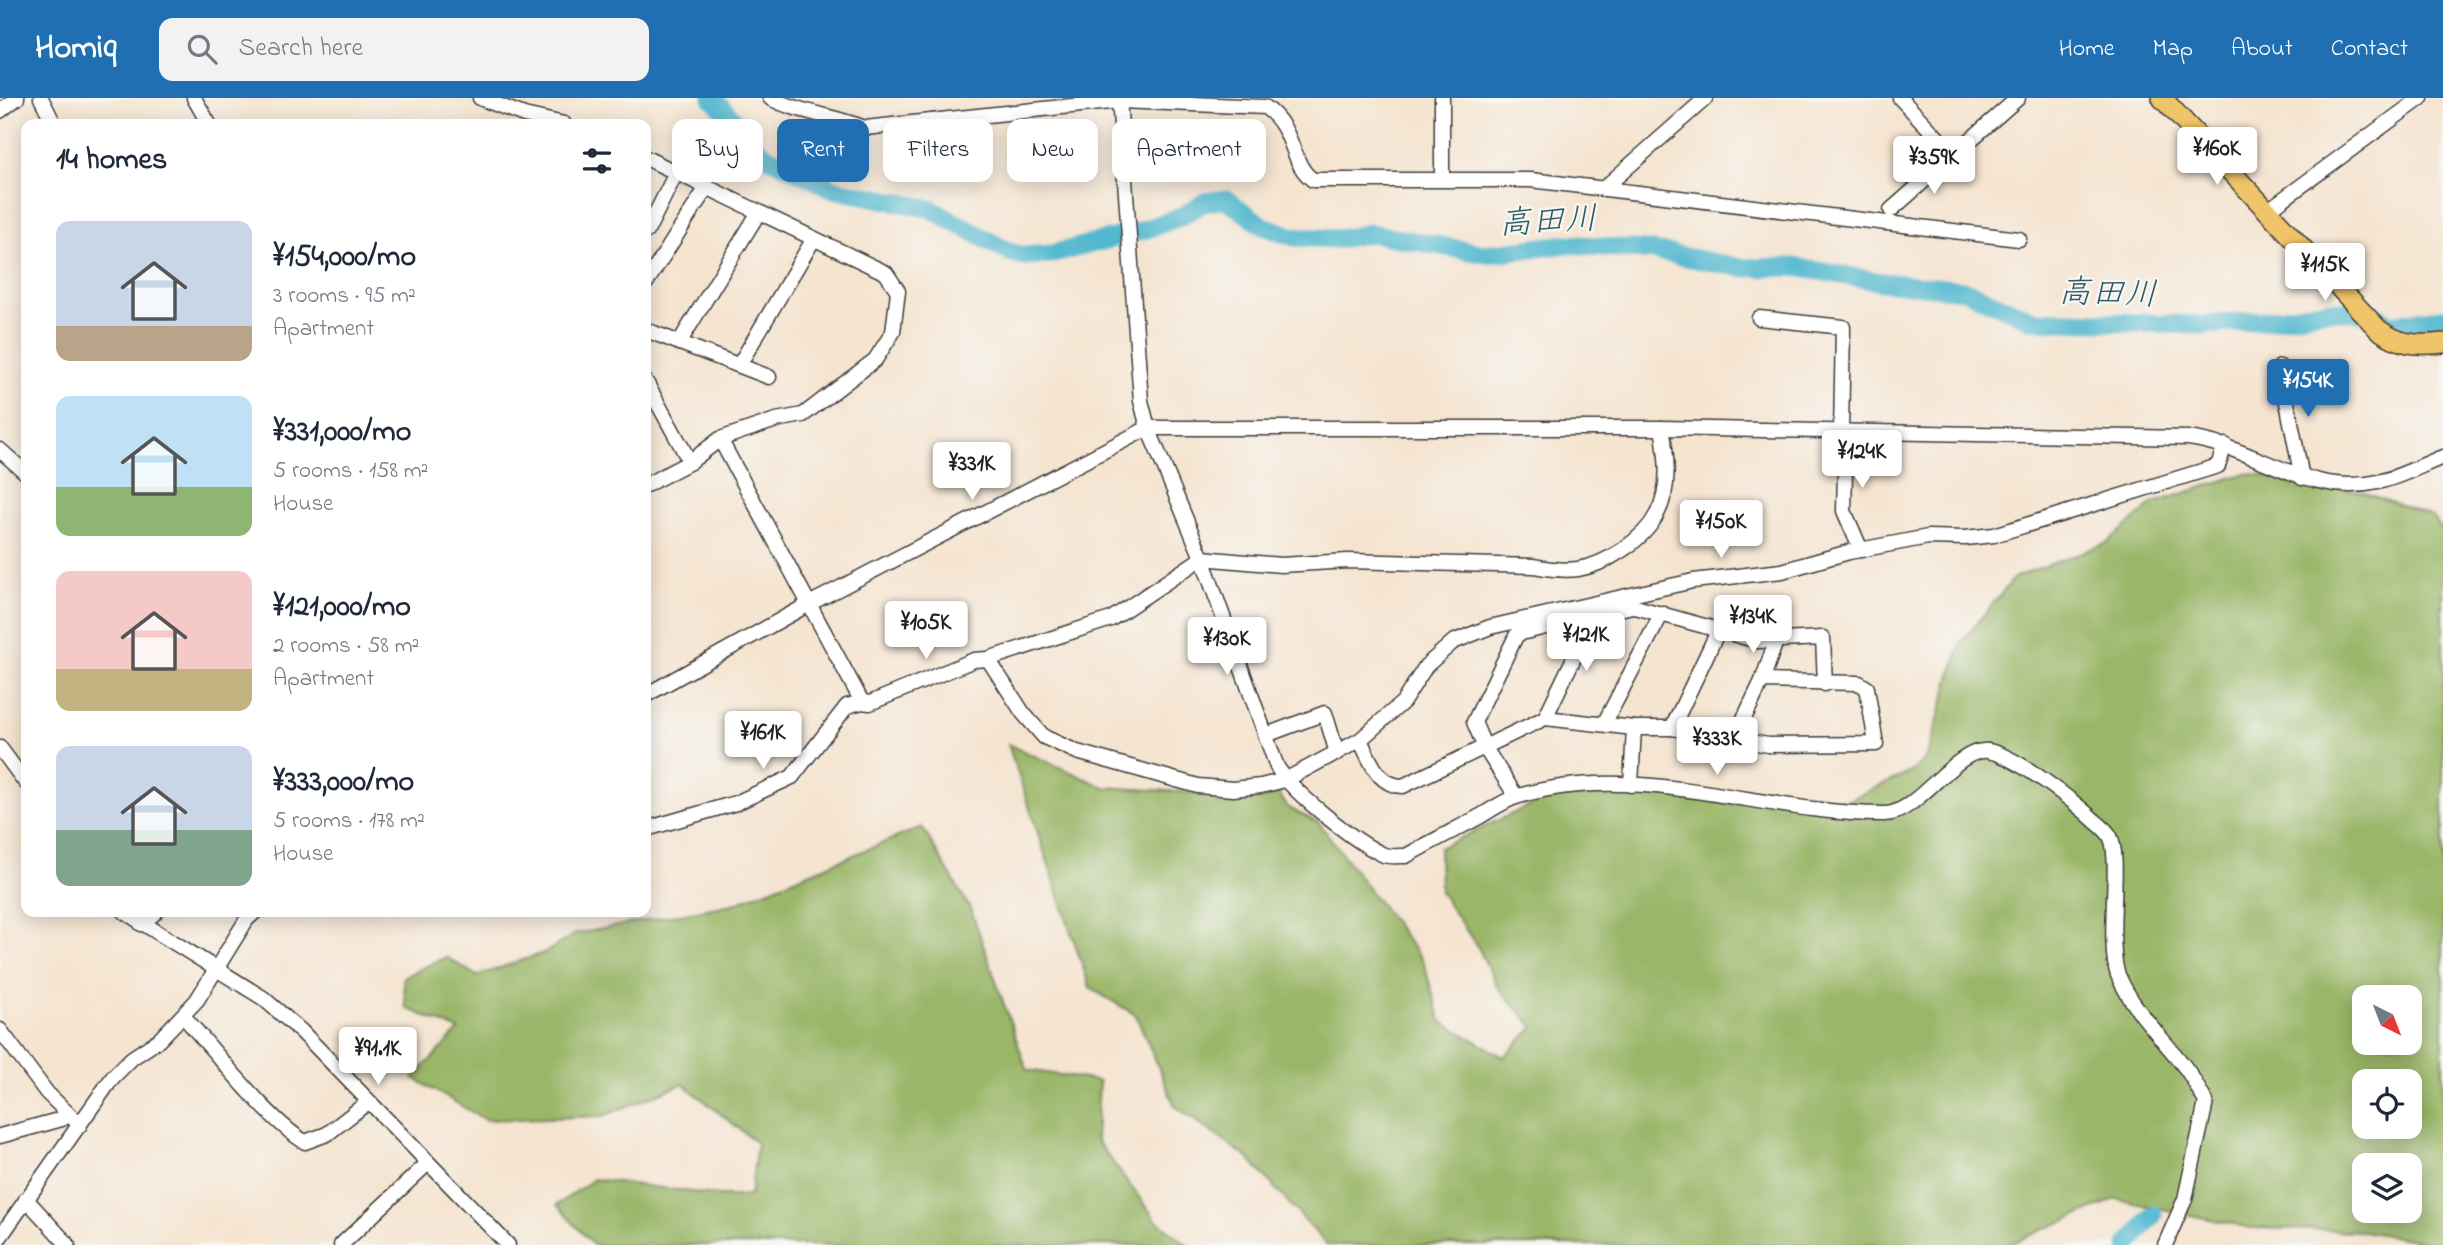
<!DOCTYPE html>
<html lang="en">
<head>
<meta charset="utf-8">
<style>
  :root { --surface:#fff; --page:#f2f2f3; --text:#1f2937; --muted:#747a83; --accent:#1f6fb2 }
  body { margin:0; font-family:"Indie Flower","Klee One",sans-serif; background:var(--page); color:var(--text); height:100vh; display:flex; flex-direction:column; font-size:26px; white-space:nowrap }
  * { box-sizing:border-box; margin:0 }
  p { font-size:23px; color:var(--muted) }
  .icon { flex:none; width:38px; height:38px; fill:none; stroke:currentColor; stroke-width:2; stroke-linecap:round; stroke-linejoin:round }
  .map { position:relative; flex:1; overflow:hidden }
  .sheet { position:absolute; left:21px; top:21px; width:630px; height:798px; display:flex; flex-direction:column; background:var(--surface); border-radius:14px; box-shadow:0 4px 18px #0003 }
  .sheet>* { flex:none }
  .banner { position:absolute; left:672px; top:21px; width:665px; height:63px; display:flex; gap:14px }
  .needle { width:46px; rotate:138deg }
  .controls { position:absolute; left:2352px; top:887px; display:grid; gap:14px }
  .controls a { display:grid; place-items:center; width:70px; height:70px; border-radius:14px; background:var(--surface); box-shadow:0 4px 18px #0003; font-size:35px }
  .price { position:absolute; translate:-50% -60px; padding:0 16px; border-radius:7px; background:#fff; color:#222; font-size:23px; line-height:46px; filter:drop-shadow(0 2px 4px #0008) }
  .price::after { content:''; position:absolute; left:50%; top:42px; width:21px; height:16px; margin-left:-10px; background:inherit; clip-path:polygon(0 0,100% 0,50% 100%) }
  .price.on { background:var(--accent); color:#fff }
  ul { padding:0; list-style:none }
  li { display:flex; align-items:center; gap:21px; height:175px; padding:0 35px }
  li span { display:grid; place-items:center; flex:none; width:196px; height:140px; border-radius:14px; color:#555 }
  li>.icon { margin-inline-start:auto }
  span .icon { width:84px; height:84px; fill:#fffc; stroke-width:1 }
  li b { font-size:30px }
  h2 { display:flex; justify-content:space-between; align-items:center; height:84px; padding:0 35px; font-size:30px }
  .pill { padding:0 24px; border-radius:14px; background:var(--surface); box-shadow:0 4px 18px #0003; font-size:24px; line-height:63px }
  .pill.on { background:var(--accent); color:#fff }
  header { display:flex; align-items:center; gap:42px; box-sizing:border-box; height:98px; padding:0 35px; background:var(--accent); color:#fff }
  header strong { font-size:33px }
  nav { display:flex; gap:38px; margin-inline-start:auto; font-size:24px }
  .search { width:490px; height:63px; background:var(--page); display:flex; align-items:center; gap:18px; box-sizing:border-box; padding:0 24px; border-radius:14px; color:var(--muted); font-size:26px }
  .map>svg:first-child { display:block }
  .forest { fill:#9ab667; stroke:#5b6942; stroke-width:2; fill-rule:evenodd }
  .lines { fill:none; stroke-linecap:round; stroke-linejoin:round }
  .river { stroke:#51b8cf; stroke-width:19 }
  .minor-casing { stroke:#3d3a37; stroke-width:17 }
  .major-casing { stroke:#3d3a37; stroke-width:22 }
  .minor { stroke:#fff; stroke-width:14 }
  .major { stroke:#f0c469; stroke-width:19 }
  .labels { text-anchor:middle; stroke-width:5; stroke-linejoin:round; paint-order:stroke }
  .water-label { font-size:33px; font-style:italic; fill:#315a64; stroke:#f6f6f2 }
</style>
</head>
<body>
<header>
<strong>Homiq</strong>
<div class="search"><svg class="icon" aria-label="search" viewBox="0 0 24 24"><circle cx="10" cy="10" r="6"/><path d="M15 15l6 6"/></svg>Search here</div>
<nav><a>Home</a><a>Map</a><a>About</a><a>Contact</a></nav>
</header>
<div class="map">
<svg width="2443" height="1147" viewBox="0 0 2443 1147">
  <rect width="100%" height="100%" fill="#f6f6f2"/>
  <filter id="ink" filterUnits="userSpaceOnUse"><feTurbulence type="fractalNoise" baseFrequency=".0143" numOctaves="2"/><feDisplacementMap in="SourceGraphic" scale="14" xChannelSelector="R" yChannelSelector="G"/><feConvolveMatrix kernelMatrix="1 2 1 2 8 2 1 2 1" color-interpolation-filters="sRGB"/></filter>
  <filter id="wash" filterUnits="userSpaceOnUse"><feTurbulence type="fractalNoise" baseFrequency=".00686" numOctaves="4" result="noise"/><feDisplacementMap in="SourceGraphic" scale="28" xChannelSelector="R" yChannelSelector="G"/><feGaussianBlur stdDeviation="1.57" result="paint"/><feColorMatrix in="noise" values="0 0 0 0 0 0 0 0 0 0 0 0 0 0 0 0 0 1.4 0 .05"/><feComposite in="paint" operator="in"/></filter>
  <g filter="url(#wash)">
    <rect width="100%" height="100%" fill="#f5e4d0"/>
    <g class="forest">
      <path d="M2246,375L2359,393L2433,419L2443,433V1147L2363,1133L2251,1130L2116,1101L2007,1147H1327L1248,1060L1175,1008L1136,917L1090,890L1008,646L1104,689L1202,695H1279L1287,709L1319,725L1423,863L1441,923L1504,959L1534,929L1498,890L1479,851L1440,794L1439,750L1546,700L1601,695L1786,692L1846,703L1913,673L1927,658L1961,544L2015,479L2107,445L2154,405ZM2364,900H2410V945H2364ZM2364,984H2410V1029H2364ZM2364,1068H2410V1113H2364Z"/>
      <path d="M922,729L971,812L1027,972L1099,983L1096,1042L1157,1123L1188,1147H593L557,1107L594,1081L722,1098H750L757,1045L683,986L603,1018L486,1022L413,980L459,932L406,910L403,879L446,859L477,878L546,854L575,836L733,806Z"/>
    </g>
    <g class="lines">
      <g class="river">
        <path d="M712,0L742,30L750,45L768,59L833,91L931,111L1009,154L1024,158L1052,156L1144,132L1182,118L1205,104L1226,101L1263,128L1294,139L1340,141L1370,135L1485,156L1568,146L1655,153L1742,170L1795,169L1882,184L1964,192L2033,222L2205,227L2266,222L2328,212L2371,215L2392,226L2443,220"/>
        <path d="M2128,1147L2153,1117"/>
      </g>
    </g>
  </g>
  <g filter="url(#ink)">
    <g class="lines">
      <defs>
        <g id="minor">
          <path d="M41,0L54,26"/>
          <path d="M194,0L209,26"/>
          <path d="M480,0L524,17L564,26"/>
          <path d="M770,0C797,14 834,18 865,30L1119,3L1265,9C1297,32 1289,65 1313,82H1531L2019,141"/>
          <path d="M1119,0L1141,303L1148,330L1202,460L1277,669C1293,695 1355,744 1384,757C1390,759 1399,758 1406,758C1429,745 1453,733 1477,720C1490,713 1504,702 1519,698C1638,662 1765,717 1885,716C1918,716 1955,649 1988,653C2015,657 2075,704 2095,723C2100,727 2107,733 2110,738C2122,760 2106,844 2118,877C2133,913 2165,942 2187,972C2194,982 2200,994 2206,1004L2185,1101L2165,1147"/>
          <path d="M1900,0L1954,57"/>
          <path d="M0,13L17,0"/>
          <path d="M646,60L886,175L898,193L893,234L875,262L803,317L776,322L720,341"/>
          <path d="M1442,80V0"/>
          <path d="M1603,91L1706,0"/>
          <path d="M1891,112L2018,0"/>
          <path d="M2267,113L2421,0"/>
          <path d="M647,133L677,73"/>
          <path d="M646,185L707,89"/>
          <path d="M1759,220L1843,229L1841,336"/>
          <path d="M646,232L769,279"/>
          <path d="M679,245L759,114"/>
          <path d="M739,267L813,142"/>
          <path d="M2280,269L2302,380"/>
          <path d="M646,284L690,364"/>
          <path d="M1846,336L1844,413L1861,452"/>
          <path d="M0,352L26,375"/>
          <path d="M646,387L690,364L720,341L862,604"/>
          <path d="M988,561L1023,615L1044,639L1077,654L1198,688L1233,691L1261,688L1285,682L1360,642L1403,604L1426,568L1453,544L1490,529L1693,483L1782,473L1849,454L1928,439L1965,440L1994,437L2218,368L2225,347"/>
          <path d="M1762,583L1776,543"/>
          <path d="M646,597L809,506L1148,330H1662L2188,340C2254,348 2309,400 2378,384C2400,379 2422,367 2443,359"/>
          <path d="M1545,620L1595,516"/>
          <path d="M1604,626L1662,515"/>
          <path d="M1672,630L1719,531"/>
          <path d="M1266,637L1325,615L1337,655"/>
          <path d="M1360,642C1371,663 1377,687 1403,688L1545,620L1634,630H1672L1768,647L1876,646L1867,590L1859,585L1762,583L1735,639"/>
          <path d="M0,650L26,685"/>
          <path d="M1631,687L1634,630"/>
          <path d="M1516,698L1485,650L1474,624L1517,536L1632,508L1758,543L1823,540L1825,586"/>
          <path d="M646,731L736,705L792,679L847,608L862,604L870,605L974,562L988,561L1111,521L1202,460L1281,467L1348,463L1534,468C1549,471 1563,473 1578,471C1605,467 1644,442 1657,416C1671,390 1667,358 1662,330"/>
          <path d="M125,814L263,900L301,933L508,1147"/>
          <path d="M141,826L156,814"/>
          <path d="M184,919C214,952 269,1023 305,1044L327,1036L368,1004"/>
          <path d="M0,932L47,995L80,1027"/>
          <path d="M0,1038L62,1021L68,1016"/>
          <path d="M26,1101L68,1147"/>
          <path d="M0,1139L113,979L132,960L159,942L197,902L247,821L255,814"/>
          <path d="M341,1147L428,1065"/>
        </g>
        <path id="major" d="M2162,0L2378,231C2399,247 2418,248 2443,245"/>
      </defs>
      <use href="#minor" class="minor-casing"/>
      <use href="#major" class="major-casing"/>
      <use href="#minor" class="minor"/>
      <use href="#major" class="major"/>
    </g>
  </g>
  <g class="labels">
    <g class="water-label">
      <text transform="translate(1548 121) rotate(-3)" y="12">高田川</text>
      <text transform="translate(2108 193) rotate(2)" y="12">高田川</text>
    </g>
  </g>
</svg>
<div class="controls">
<a><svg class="needle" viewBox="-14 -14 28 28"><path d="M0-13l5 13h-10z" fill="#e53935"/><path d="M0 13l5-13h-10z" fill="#747a83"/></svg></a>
<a><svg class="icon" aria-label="locate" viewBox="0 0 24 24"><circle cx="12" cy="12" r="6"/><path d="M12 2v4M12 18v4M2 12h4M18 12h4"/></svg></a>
<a><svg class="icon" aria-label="layers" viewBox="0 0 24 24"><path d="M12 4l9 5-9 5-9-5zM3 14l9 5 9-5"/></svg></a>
</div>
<b class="price" style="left:2217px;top:89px">¥160K</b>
<b class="price" style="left:1934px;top:98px">¥359K</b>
<b class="price" style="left:2325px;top:205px">¥115K</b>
<b class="price on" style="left:2308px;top:321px">¥154K</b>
<b class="price" style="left:1862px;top:392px">¥124K</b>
<b class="price" style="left:972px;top:404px">¥331K</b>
<b class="price" style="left:1721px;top:462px">¥150K</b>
<b class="price" style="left:1753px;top:557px">¥134K</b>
<b class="price" style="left:926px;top:563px">¥105K</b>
<b class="price" style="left:1586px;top:575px">¥121K</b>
<b class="price" style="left:1227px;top:579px">¥130K</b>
<b class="price" style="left:763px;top:673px">¥161K</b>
<b class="price" style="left:1717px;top:679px">¥333K</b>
<b class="price" style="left:378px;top:989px">¥91.1K</b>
<div class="banner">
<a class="pill">Buy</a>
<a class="pill on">Rent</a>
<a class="pill">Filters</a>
<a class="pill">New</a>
<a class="pill">Apartment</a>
</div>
<section class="sheet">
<h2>14 homes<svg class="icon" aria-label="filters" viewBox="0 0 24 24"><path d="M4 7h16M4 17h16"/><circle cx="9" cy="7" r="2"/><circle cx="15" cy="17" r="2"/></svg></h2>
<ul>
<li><span style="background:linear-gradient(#c9d6e8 75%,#b9a48a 0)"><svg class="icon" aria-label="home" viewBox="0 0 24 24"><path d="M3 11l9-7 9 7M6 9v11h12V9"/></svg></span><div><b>¥154,000/mo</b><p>3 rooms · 95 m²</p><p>Apartment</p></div></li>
<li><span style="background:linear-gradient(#bfe0f5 65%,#8fb573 0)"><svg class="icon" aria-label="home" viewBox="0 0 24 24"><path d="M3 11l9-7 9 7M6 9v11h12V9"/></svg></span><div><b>¥331,000/mo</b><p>5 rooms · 158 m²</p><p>House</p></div></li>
<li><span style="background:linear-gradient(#f6c9c9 70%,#c2b280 0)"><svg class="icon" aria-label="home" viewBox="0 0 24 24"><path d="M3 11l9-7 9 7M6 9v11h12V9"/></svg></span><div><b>¥121,000/mo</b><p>2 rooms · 58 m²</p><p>Apartment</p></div></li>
<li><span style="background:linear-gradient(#c9d6e8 60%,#7fa58c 0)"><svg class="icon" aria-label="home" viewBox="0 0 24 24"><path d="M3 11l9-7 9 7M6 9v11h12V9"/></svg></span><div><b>¥333,000/mo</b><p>5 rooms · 178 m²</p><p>House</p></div></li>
</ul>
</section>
</div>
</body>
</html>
